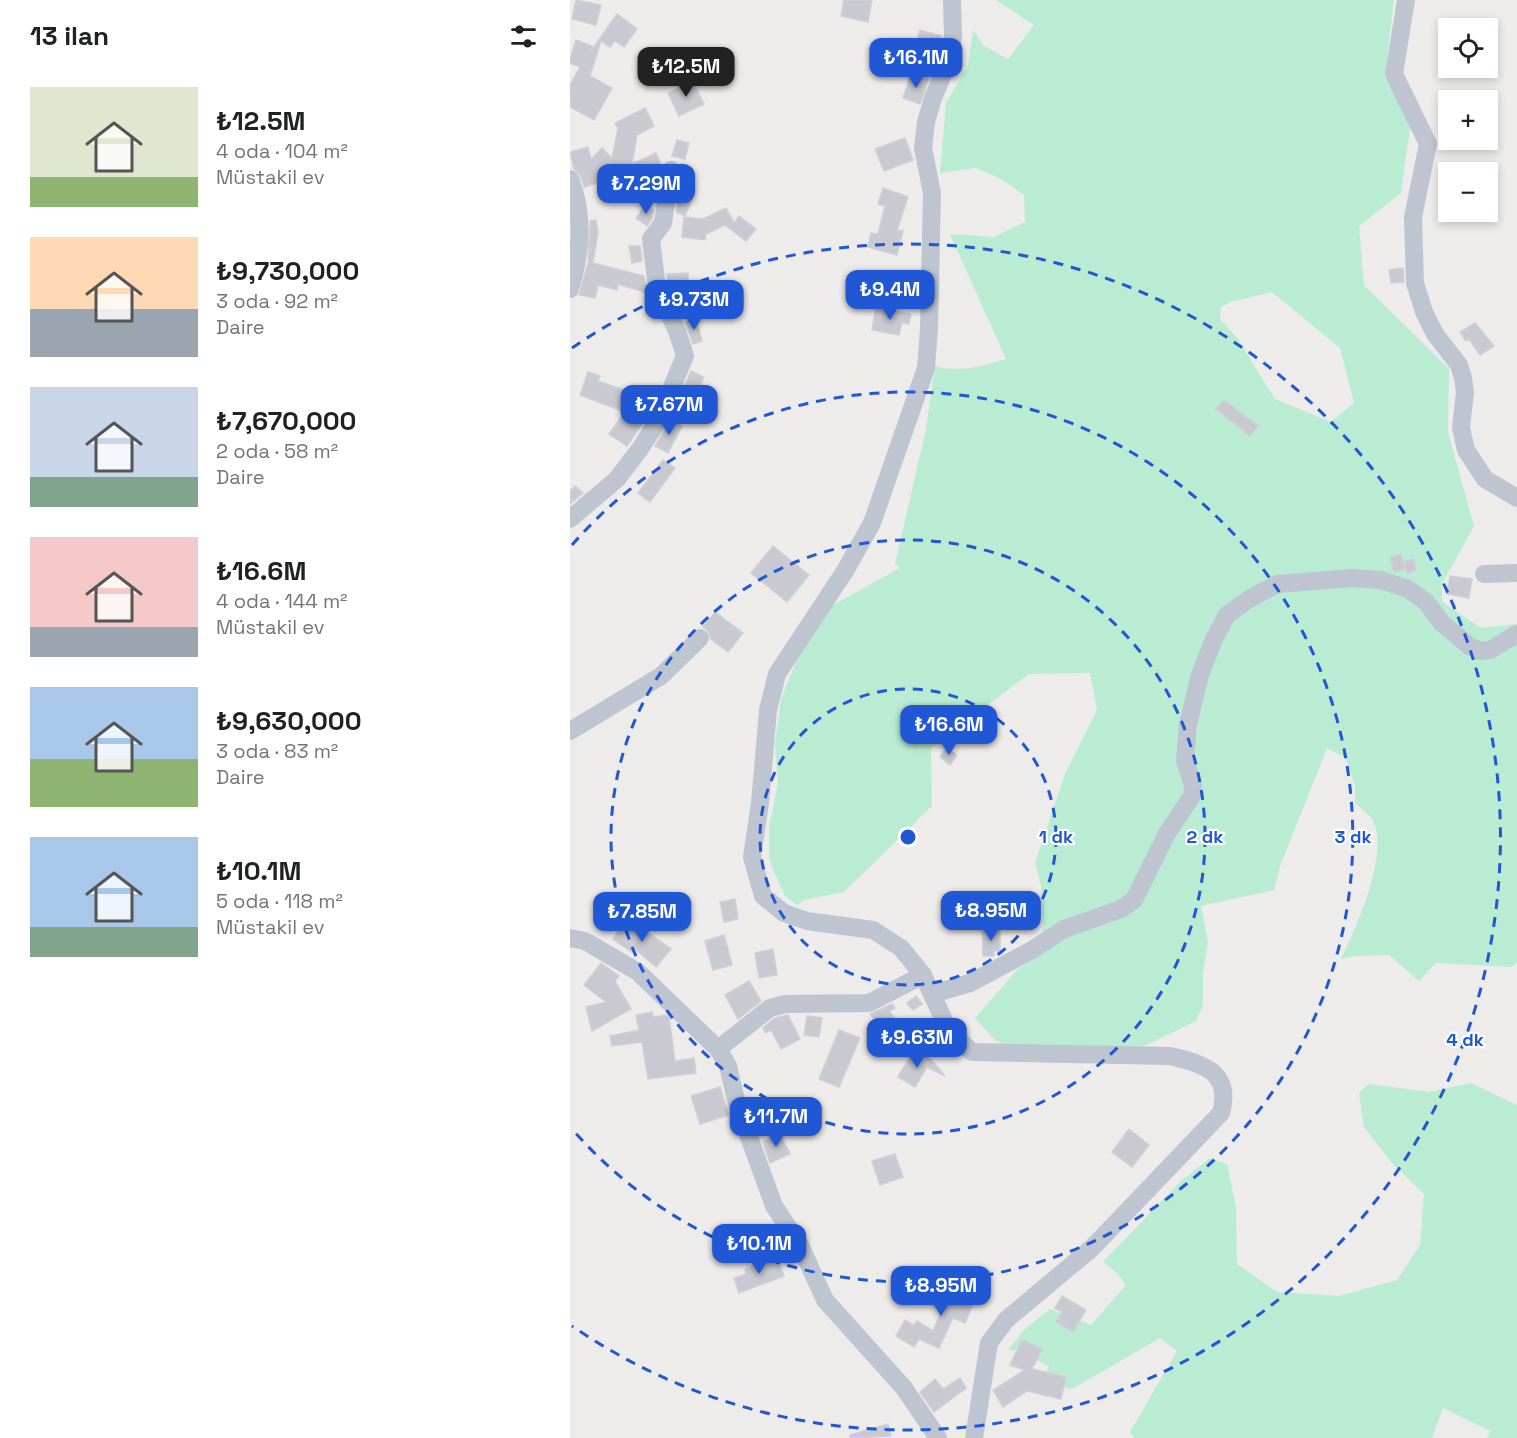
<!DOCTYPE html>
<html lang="tr">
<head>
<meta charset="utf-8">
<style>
  :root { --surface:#fff; --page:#f2f2f2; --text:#202124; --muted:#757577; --accent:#1f57d4 }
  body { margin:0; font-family:"Space Grotesk",sans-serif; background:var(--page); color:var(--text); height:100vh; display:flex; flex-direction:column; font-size:22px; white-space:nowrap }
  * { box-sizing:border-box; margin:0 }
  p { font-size:20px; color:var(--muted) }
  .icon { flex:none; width:33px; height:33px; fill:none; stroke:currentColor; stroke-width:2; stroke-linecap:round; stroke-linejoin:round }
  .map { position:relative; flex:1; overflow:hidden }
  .side { display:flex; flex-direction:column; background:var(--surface); width:570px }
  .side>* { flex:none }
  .fabs { position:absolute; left:868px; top:18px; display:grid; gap:12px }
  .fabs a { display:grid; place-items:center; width:60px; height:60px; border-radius:0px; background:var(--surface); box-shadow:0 3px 9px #0003; font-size:30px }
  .price { position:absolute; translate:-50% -51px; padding:0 14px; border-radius:12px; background:var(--accent); color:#fff; font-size:20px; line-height:39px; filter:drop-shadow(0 2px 3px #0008) }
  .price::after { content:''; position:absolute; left:50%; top:36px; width:18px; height:14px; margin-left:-9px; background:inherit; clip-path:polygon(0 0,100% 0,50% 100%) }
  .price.on { background:#222; color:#fff }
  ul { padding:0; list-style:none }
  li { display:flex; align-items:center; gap:18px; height:150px; padding:0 30px }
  li span { display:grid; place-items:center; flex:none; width:168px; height:120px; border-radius:0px; color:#555 }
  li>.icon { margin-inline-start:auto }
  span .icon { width:72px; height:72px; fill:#fffc; stroke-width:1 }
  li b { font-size:26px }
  h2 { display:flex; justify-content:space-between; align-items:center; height:72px; padding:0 30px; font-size:26px }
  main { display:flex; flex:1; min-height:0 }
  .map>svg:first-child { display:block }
  .green { fill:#b9ecd3; fill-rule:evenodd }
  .building { fill:#c8c9d1; stroke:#cfd0d7; stroke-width:1.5 }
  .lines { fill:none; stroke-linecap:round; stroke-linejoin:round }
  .minor { stroke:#bfc5d0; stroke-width:18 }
  .ring { fill:none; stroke:#1f57d4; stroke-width:3; stroke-dasharray:10 8 }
  .centre { fill:#1f57d4; stroke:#fff; stroke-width:3 }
  .ring-label { font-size:18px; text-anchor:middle; font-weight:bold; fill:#1f57d4; stroke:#fff; stroke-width:4.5; stroke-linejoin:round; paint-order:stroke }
</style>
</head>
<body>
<main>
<section class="side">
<h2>13 ilan<svg class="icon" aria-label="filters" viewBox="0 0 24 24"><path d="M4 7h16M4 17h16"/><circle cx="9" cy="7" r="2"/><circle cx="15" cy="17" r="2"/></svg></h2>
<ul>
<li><span style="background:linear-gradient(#dfe7d0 75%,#8fb573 0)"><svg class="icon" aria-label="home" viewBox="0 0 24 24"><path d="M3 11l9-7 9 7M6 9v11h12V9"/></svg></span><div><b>₺12.5M</b><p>4 oda · 104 m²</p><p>Müstakil ev</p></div></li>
<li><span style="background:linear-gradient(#ffd9b3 60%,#9aa5b1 0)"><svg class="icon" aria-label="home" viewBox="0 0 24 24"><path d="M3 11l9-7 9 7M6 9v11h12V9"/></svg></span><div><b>₺9,730,000</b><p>3 oda · 92 m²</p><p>Daire</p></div></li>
<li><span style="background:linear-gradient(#c9d6e8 75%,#7fa58c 0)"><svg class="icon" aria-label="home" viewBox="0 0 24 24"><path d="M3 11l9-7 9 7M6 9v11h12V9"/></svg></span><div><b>₺7,670,000</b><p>2 oda · 58 m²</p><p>Daire</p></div></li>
<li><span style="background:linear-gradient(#f6c9c9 75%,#9aa5b1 0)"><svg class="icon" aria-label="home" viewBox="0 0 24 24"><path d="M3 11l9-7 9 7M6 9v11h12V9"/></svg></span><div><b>₺16.6M</b><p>4 oda · 144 m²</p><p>Müstakil ev</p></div></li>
<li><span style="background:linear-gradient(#a9c7e8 60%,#8fb573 0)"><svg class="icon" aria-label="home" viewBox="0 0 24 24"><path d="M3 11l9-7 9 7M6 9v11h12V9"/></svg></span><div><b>₺9,630,000</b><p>3 oda · 83 m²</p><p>Daire</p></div></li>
<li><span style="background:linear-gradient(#a9c7e8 75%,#7fa58c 0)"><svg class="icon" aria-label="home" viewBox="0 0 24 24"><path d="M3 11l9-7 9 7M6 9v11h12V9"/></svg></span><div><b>₺10.1M</b><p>5 oda · 118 m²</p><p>Müstakil ev</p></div></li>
</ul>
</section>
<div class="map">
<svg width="947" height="1438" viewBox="0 0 947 1438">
  <rect width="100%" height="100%" fill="#eeebeb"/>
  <g class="green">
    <path d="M426,0H824L816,68L840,128L831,193L789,226L794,285L879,369L878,432L904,526L872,584V602L911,628L947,624V963L941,967L866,963L849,981L819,955L786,956L771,959C786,928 821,851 802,819C798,813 790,808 785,803V787L776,758L757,748L711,864L704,890L631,906L638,942L633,972V1005L626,1021L564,1051L444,1048L425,1040L405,1018L448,969L474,953L471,885L465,863L495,774L527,710L520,673L459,674L361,748L362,806L274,892L234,900L227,905L215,896L199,860V826L208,784L205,744L211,699L230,652L263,605L330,568L325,564L356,429L365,366C390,373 412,366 436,359L380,234L424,237L455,222L454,195L431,179L406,168L370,173L376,103L398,65L403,30L414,46L438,59L464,25ZM702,292L770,348L784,403L761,422L705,399L668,339L650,319L651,307L661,302Z"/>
    <path d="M901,1083L947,1105V1438H917L920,1431L873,1408L862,1438H564L560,1432L607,1351L590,1338L502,1389L473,1384L479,1366L445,1350H438L454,1330L480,1309L521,1325L556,1285L546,1272L533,1262L611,1181L640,1158L657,1164L666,1207L667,1264L707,1292L769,1296L827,1280L850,1245L854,1194L823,1164L794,1127L789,1093L799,1084L859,1092Z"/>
  </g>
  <g class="building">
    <path d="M6,0L31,5L26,25L2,19Z"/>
    <path d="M274,0H302L298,22L271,16Z"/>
    <path d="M47,14L67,29L54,47L45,41L40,47L31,41L20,76L42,88L24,120L0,107V85L10,67L0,63V59L6,40L22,46L21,51Z"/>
    <path d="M350,30L372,36L369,48L347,42Z"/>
    <path d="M341,74L359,79L350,104L333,98Z"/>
    <path d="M123,81L134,104L109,116L98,93Z"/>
    <path d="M75,108L84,126L67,135L62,164L86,153L91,164L71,172L49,173L61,198L52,202L41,179L14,187L10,175L4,169L0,152L18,147L21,159L32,148L42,158L48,128L45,123Z"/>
    <path d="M335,138L343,160L314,171L305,149Z"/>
    <path d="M107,140L119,143L115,159L102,156Z"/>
    <path d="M313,188L338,197L327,230L333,231L327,255L298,247L301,233L308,234L315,206L308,204Z"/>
    <path d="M109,195L122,200L115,216L106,212Z"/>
    <path d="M76,204L84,210L82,219L77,226L66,218Z"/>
    <path d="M156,208L164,223L169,216L186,229L176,241L155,225L136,234L135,240L112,237L114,217L133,219Z"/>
    <path d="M26,220L28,233L23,263L74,276L77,293L48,284L47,290L28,285L25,298L9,295L18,263L20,221Z"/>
    <path d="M59,246H70L72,261L62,263Z"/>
    <path d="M833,268L834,282L821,283L819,270Z"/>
    <path d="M118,273L119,303H107L98,285L97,274Z"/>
    <path d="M306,307L341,314L339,324L332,322L329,335L302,330Z"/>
    <path d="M126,319L132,341L123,344L115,322Z"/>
    <path d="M905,323L924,346L910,355L899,339L896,341L890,332Z"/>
    <path d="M121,371L134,377L125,397L112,392Z"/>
    <path d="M18,372L30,376L28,381L57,391L59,386L85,399L77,417L57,446L39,434L55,412L10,395Z"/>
    <path d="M654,400L688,426L680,436L646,409Z"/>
    <path d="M100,420L112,426L98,453L85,446Z"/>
    <path d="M93,460L105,468L80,502L68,493Z"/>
    <path d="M5,486L13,493L0,504V491Z"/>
    <path d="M203,546L239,575L217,602L181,573Z"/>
    <path d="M831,554L835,569L824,572L820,557Z"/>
    <path d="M843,559L846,570L837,573L834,562Z"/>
    <path d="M880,576L902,579L899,598L877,594Z"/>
    <path d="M145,612L173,633L158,652L141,639L138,631L133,627Z"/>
    <path d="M377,748L387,755L380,765L370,757Z"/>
    <path d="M165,899L168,919L154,922L150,902Z"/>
    <path d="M55,922L64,929L67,925L101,949L86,967L65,949L62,952L43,939Z"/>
    <path d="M412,930H430V951H424V956H413Z"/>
    <path d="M154,935L162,965L143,970L135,941Z"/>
    <path d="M203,949L207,975L189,978L185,953Z"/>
    <path d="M31,963L49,976L45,981L61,1009L22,1031L16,1007L36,1002L14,985Z"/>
    <path d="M179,981L191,1001L168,1019L155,995Z"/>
    <path d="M346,996L352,1004L343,1010L337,1003Z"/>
    <path d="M322,1004L325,1008L319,1011L334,1029L323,1039L300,1014Z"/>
    <path d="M82,1012L83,1017L96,1015L99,1017L105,1061L124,1058L126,1073L78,1079L72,1042L42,1046L40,1036L69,1030L66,1015Z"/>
    <path d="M218,1015L230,1039L211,1049L201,1030L195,1033L193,1028L205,1018Z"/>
    <path d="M237,1016L252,1018L249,1037L234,1035Z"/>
    <path d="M269,1030L290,1038L269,1087L249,1079Z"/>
    <path d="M354,1051L375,1076L357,1067L345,1087L328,1077L341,1055L349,1060Z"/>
    <path d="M150,1087L159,1115L130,1124L121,1096Z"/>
    <path d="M559,1129L579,1145L562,1167L542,1152Z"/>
    <path d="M210,1133L220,1154L200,1163L193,1142Z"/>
    <path d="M325,1154L333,1177L310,1185L302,1161Z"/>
    <path d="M207,1257L214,1276L169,1293L164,1278L176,1274L175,1269Z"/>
    <path d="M381,1281L408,1293L395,1323L383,1318L369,1348L349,1339L344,1347L326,1336L335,1320L344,1325L347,1321L363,1331L371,1312L368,1311Z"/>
    <path d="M492,1296L516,1310L503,1332L486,1322L492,1312L485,1308Z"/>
    <path d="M452,1340L472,1349L462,1369L496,1377L491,1399L457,1391L433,1407L423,1390L455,1370L440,1365Z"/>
    <path d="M390,1378L396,1388L364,1412L350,1392L365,1379L373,1389Z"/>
    <path d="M318,1424L321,1436L280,1438V1435Z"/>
  </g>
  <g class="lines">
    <g class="minor">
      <path d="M382,0L383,36L380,58L363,98L356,122L353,148L362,193L359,328L356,368L302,523L275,571L207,674L198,710L190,803L182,857L193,896L214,913L237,921L303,930L331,948L353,975L379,1031L402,1052L600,1056C634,1064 662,1072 651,1113L522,1248L436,1320L419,1343L404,1438"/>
      <path d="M836,0L824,74L858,144L843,217L845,283L854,312L865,334L889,365L893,378L895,392L891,428L896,450L915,479L947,498"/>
      <path d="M0,179C14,214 11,253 0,289"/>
      <path d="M0,519L47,479L70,449L87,422L115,356L107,331L87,288L81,239L93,223L101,170"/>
      <path d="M914,574L947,573"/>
      <path d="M0,731L91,676L130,638"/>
      <path d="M0,938L15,941L68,972L148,1049L158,1066L167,1104L204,1206L230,1245L255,1300L334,1388L368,1438"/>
      <path d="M362,994L400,983L462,950L494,929L551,909L564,900L596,835L622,796L623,785L615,761L618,724L630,675L644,639L657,615L679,599L707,584L782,578L811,580L838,589L856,602L872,623L899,646L910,651L920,650L947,634"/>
      <path d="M148,1049L200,1008L215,1004L299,1003L353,975"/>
    </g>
  </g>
  <g class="ring">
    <circle cx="338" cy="837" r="148"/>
    <circle cx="338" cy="837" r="297"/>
    <path d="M2 545A445 445 0 1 1 2 1129"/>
    <path d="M2 348A593 593 0 1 1 2 1326"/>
  </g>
  <circle cx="338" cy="837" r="9" class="centre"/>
  <g class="ring-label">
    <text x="486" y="843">1 dk</text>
    <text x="635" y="843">2 dk</text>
    <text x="783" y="843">3 dk</text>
    <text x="895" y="1046">4 dk</text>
  </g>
</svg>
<div class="fabs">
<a><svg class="icon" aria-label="locate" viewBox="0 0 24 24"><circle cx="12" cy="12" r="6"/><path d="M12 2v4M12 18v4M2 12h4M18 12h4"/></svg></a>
<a>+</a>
<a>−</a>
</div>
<b class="price" style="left:346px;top:89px">₺16.1M</b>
<b class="price on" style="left:116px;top:98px">₺12.5M</b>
<b class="price" style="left:76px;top:215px">₺7.29M</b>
<b class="price" style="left:320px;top:321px">₺9.4M</b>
<b class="price" style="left:124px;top:331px">₺9.73M</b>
<b class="price" style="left:99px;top:436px">₺7.67M</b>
<b class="price" style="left:379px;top:756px">₺16.6M</b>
<b class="price" style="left:421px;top:942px">₺8.95M</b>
<b class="price" style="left:72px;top:943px">₺7.85M</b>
<b class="price" style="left:347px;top:1069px">₺9.63M</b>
<b class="price" style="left:206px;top:1148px">₺11.7M</b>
<b class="price" style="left:189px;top:1275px">₺10.1M</b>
<b class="price" style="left:371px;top:1317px">₺8.95M</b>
</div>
</main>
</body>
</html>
